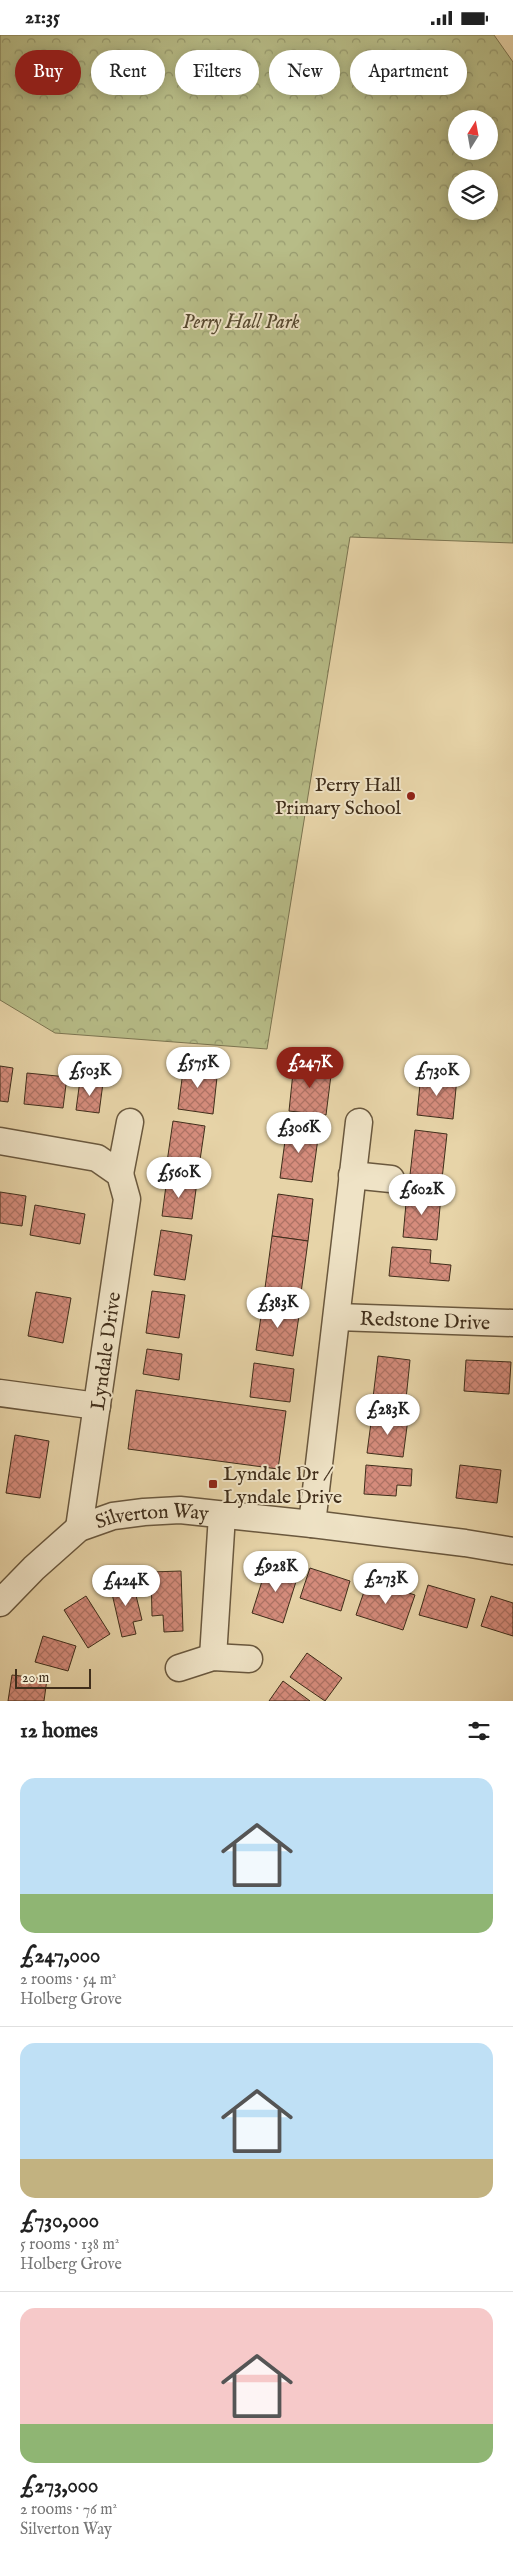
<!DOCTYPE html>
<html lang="en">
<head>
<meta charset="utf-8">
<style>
  :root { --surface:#fff; --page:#f6f6f6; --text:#222; --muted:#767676; --line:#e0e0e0; --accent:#8f2418 }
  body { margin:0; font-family:"IM FELL English",serif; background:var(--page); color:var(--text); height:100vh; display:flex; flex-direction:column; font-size:19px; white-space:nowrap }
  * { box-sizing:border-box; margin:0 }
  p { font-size:16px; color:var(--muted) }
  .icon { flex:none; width:28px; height:28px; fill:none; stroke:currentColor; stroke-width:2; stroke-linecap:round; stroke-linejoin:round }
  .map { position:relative; height:1666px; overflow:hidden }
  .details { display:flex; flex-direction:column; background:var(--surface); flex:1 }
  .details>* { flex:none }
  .hud { position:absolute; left:15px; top:15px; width:484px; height:45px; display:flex; gap:10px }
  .needle { width:32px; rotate:11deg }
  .fabs { position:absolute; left:448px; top:75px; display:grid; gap:10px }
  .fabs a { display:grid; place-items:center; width:50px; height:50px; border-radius:50%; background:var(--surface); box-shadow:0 2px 12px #0003; font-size:25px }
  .scale { position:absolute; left:15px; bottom:12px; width:76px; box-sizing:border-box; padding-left:5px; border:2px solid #402e1b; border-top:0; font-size:14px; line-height:18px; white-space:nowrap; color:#402e1b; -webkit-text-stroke:4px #efe3c6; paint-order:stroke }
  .price { position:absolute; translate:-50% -42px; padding:0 11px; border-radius:18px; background:#fff; color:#222; font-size:16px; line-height:32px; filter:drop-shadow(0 1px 2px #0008) }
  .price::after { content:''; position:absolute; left:50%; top:30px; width:15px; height:11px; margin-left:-8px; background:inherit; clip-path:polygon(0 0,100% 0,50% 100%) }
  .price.on { background:var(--accent); color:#fff }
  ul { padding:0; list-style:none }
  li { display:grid; align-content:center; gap:10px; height:265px; padding:0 20px }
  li+li { border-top:1px solid var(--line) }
  li span { display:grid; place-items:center; height:155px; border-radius:15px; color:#555 }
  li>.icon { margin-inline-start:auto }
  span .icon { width:90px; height:90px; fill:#fffc; stroke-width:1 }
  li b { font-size:21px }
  h2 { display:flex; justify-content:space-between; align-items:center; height:60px; padding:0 20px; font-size:21px }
  .tag { padding:0 18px; border-radius:22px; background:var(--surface); box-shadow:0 2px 12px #0003; font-size:18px; line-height:45px }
  .tag.on { background:var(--accent); color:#fff }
  .status { display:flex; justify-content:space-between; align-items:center; height:35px; padding:0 25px; background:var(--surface); direction:ltr }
  .status svg { height:14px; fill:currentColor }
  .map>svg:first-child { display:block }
  .park { fill:url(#park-crowns); stroke:#7c7551; fill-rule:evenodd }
  .building { fill:url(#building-cross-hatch); stroke:#402e1b }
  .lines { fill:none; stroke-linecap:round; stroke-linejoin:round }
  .minor-casing { stroke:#6a583e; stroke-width:29 }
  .minor { stroke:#efe3c6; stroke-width:26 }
  .poi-dot { fill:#8f2418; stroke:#efe3c6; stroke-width:2 }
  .labels { text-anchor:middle; stroke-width:4; stroke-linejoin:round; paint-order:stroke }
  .park-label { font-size:20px; font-style:italic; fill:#584a31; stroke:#efe3c6 }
  .poi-label { font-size:20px; fill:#402e1b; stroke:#efe3c6; text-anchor:end }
  .street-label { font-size:20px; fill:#402e1b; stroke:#efe3c6 }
</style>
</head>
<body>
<div class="status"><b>21:35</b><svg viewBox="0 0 49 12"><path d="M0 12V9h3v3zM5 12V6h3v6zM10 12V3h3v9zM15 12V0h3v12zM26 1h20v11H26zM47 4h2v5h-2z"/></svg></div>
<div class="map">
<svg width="513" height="1666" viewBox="0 0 513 1666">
  <defs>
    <pattern id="park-crowns" width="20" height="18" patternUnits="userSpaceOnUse" patternTransform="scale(1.25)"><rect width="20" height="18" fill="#b7bc87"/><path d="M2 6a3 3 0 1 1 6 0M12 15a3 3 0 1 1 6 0" fill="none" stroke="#96996e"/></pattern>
    <pattern id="building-cross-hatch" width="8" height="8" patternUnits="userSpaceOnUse" patternTransform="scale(1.25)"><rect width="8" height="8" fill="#d58c7c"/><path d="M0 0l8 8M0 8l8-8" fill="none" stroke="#ae7365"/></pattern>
  </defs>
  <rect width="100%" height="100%" fill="#e7d4a8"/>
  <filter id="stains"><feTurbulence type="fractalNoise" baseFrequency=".004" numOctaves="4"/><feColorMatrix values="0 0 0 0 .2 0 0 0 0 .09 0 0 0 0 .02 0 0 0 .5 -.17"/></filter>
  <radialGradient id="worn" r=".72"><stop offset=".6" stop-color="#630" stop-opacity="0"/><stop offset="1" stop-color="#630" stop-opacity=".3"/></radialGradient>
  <path class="park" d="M0,0H494L513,27V508L350,502L267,1014L55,998L0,965ZM456,84H489V116H456ZM456,144H489V176H456Z"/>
  <g class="building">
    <path d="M294,1028L332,1032L326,1080L289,1076Z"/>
    <path d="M184,1029L218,1033L213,1079L178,1074Z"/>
    <path d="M0,1031L13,1033L8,1067L0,1066Z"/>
    <path d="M27,1038L67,1042L63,1073L24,1069Z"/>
    <path d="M421,1039L457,1043L453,1084L417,1080Z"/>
    <path d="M80,1045L103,1048L99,1078L76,1075Z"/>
    <path d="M173,1086L205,1091L199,1132L167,1127Z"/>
    <path d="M287,1091L319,1096L312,1147L280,1143Z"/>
    <path d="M415,1095L447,1099L442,1144L410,1140Z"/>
    <path d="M167,1143L197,1147L192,1184L162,1181Z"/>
    <path d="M0,1157L26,1161L22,1191L0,1188Z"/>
    <path d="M407,1157L441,1161L437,1205L403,1202Z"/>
    <path d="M278,1159L313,1164L308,1206L272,1201Z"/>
    <path d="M35,1170L85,1179L80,1209L30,1200Z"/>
    <path d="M161,1195L192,1200L185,1245L154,1240Z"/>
    <path d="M272,1201L308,1206L301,1258L265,1253Z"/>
    <path d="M392,1212L431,1215L430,1228L451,1230L449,1246L389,1241Z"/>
    <path d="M152,1256L185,1260L179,1303L146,1298Z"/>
    <path d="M36,1257L71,1263L63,1308L28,1301Z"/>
    <path d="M263,1268L300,1274L293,1321L256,1315Z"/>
    <path d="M147,1314L182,1319L179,1345L143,1339Z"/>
    <path d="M378,1321L410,1325L405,1374L372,1371Z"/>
    <path d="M466,1325L511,1327L509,1359L464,1356Z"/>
    <path d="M254,1328L294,1334L290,1367L250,1362Z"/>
    <path d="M136,1355L286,1376L278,1434L128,1414Z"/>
    <path d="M372,1380L408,1384L403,1422L367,1418Z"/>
    <path d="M15,1400L49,1406L40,1463L6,1458Z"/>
    <path d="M366,1430L412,1434L411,1451L397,1450L396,1461L364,1459Z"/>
    <path d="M460,1430L501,1435L497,1468L456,1463Z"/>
    <path d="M268,1527L299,1537L283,1588L252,1578Z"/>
    <path d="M310,1533L350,1546L341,1576L300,1563Z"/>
    <path d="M181,1536L183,1596L164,1597L163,1580L152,1581L151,1537Z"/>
    <path d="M132,1544L142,1585L133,1587L136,1599L122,1602L110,1550Z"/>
    <path d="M368,1545L415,1560L403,1595L356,1580Z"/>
    <path d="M428,1550L475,1564L467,1593L419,1580Z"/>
    <path d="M86,1561L110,1599L88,1613L64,1575Z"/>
    <path d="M491,1561L513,1568V1601L481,1591Z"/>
    <path d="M43,1601L76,1611L68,1636L35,1627Z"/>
    <path d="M307,1618L342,1643L325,1666L290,1642Z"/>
    <path d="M12,1640L47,1644L44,1666H8Z"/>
    <path d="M283,1646L310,1666H269Z"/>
  </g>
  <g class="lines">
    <defs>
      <g id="minor">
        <path d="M0,1106L97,1123L120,1139L127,1164L79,1493"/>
        <path d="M120,1139L130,1087"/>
        <path d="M352,1140L391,1144"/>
        <path id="s1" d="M337,1282L513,1288"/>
        <path d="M0,1358L97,1371"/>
        <path d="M312,1489L359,1087"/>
        <path id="s2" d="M0,1568L34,1533L79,1493L113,1481L144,1477L180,1475L312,1489L465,1508L513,1516"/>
        <path d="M213,1622L222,1480"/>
        <path d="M179,1633L213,1622L249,1624"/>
      </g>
    </defs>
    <use href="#minor" class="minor-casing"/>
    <use href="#minor" class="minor"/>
  </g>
  <g class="poi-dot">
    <circle cx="411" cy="761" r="5"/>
    <rect x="208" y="1444" width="10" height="10" rx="2.5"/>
  </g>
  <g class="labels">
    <g class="park-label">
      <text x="241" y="293">Perry Hall Park</text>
    </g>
    <g class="poi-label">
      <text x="401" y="756">Perry Hall<tspan x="401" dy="23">Primary School</tspan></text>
      <text x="223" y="1445" text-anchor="start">Lyndale Dr /<tspan x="223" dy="23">Lyndale Drive</tspan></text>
    </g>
    <g class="street-label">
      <text dy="7" stroke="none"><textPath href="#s1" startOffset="88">Redstone Drive</textPath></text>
      <text transform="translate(105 1316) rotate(-82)" y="7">Lyndale Drive</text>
      <text dy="7" stroke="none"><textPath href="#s2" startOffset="184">Silverton Way</textPath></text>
    </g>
  </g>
  <rect width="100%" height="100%" filter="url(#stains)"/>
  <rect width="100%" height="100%" fill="url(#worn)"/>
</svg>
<div class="fabs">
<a><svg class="needle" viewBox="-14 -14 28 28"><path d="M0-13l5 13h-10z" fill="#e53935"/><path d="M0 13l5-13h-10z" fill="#767676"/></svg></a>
<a><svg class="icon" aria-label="layers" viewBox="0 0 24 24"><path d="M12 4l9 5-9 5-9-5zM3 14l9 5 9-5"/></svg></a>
</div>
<div class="scale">20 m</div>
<b class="price" style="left:198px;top:1054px">£575K</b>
<b class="price on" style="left:310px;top:1054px">£247K</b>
<b class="price" style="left:90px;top:1062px">£503K</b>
<b class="price" style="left:437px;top:1062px">£730K</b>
<b class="price" style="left:299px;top:1119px">£306K</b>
<b class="price" style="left:179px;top:1164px">£560K</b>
<b class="price" style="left:422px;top:1181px">£602K</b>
<b class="price" style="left:278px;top:1294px">£383K</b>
<b class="price" style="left:388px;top:1401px">£283K</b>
<b class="price" style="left:276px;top:1558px">£928K</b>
<b class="price" style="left:386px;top:1570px">£273K</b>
<b class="price" style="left:126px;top:1572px">£424K</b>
<div class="hud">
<a class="tag on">Buy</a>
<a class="tag">Rent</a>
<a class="tag">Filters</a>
<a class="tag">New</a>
<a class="tag">Apartment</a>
</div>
</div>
<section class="details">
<h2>12 homes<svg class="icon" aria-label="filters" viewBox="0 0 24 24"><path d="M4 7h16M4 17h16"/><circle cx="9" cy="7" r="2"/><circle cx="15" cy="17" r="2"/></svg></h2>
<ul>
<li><span style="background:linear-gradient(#bfe0f5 75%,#8fb573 0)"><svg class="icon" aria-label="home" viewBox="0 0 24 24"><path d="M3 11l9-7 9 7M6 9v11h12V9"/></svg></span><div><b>£247,000</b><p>2 rooms · 54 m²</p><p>Holberg Grove</p></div></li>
<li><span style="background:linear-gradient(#bfe0f5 75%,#c2b280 0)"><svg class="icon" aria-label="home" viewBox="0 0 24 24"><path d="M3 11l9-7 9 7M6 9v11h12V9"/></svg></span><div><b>£730,000</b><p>5 rooms · 138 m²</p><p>Holberg Grove</p></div></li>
<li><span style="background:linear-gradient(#f6c9c9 75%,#8fb573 0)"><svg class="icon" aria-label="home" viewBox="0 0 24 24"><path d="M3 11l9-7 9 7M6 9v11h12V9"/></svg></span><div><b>£273,000</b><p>2 rooms · 76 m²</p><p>Silverton Way</p></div></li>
</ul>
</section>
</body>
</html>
